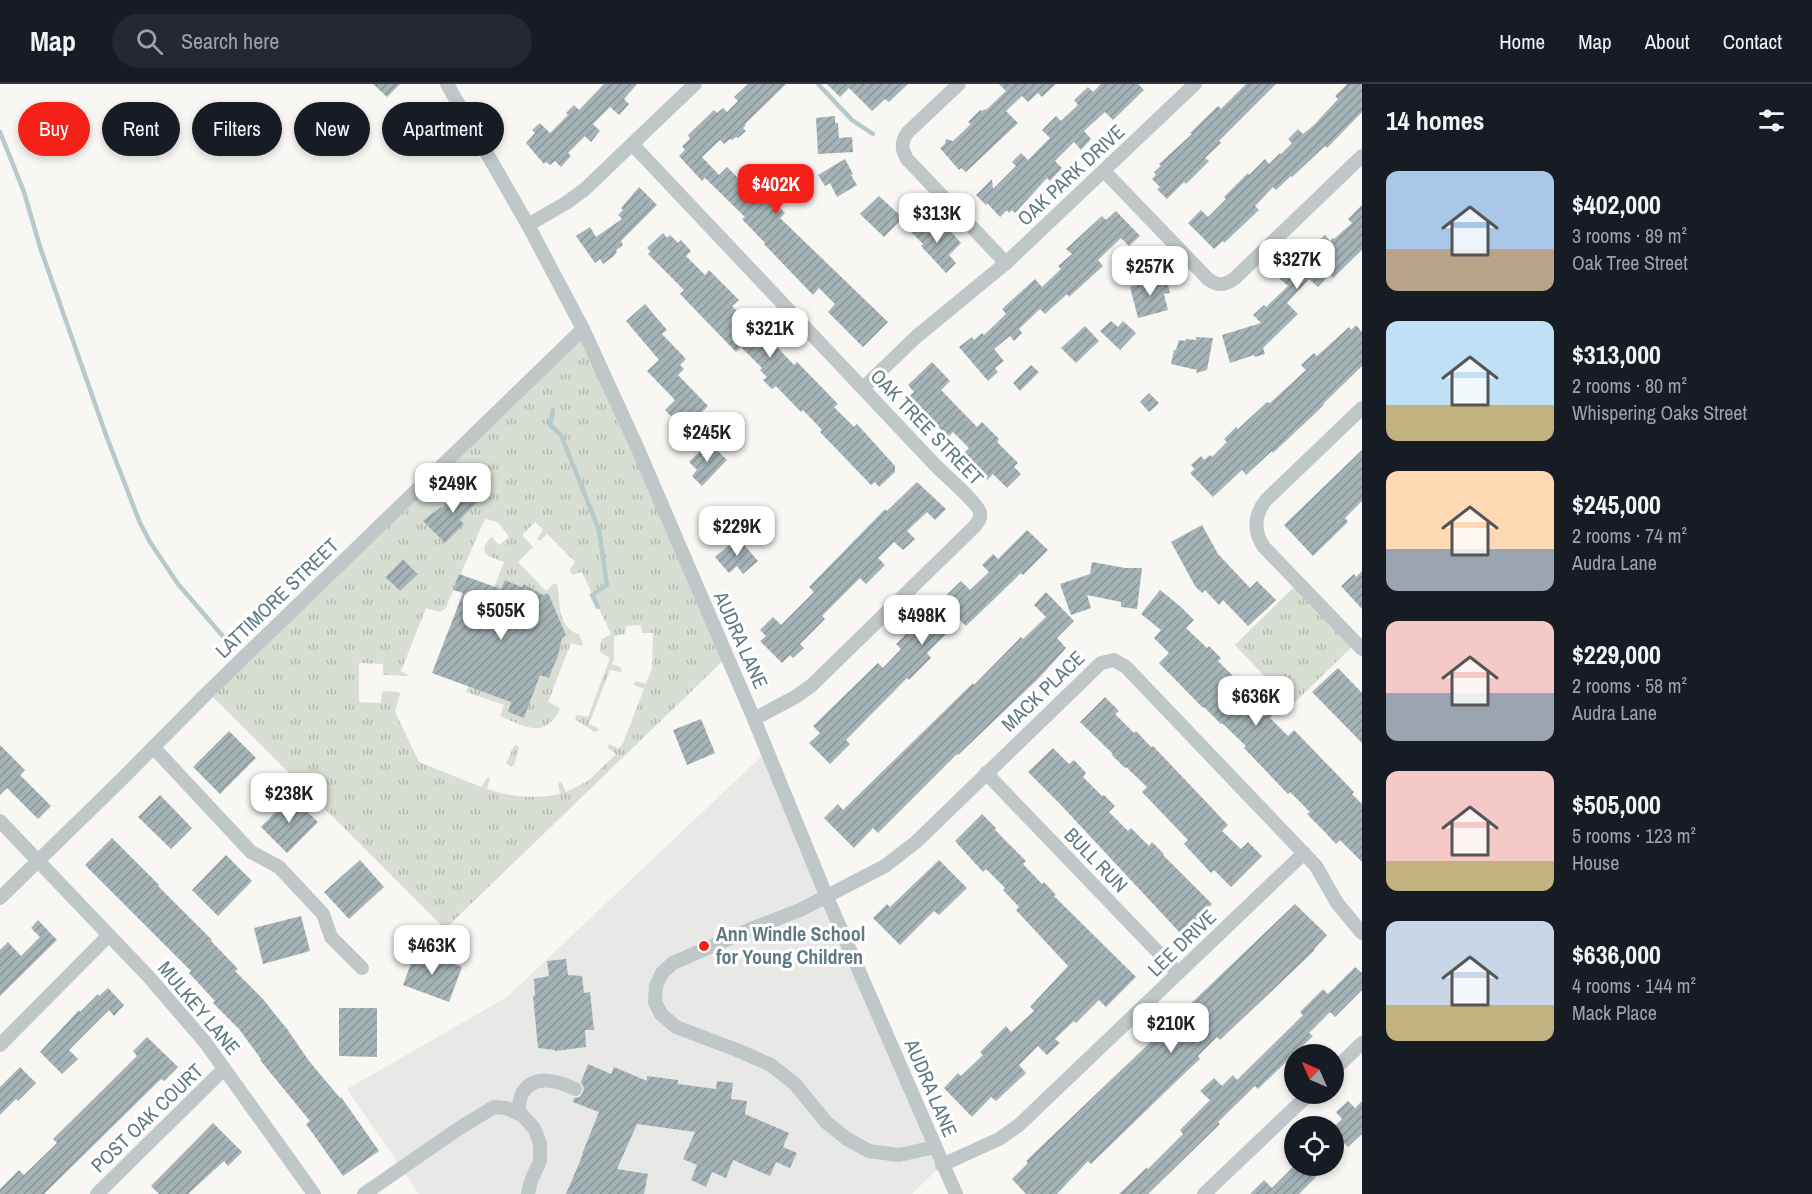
<!DOCTYPE html>
<html lang="en">
<head>
<meta charset="utf-8">
<style>
  :root { --surface:#171b24; --page:#242831; --text:#f1f3f6; --muted:#9ea1a6; --line:#363941; --accent:#f52017 }
  body { margin:0; font-family:"Archivo Narrow",sans-serif; background:var(--page); color:var(--text); height:100vh; display:flex; flex-direction:column; font-size:22px; white-space:nowrap }
  * { box-sizing:border-box; margin:0 }
  p { font-size:20px; color:var(--muted) }
  .icon { flex:none; width:33px; height:33px; fill:none; stroke:currentColor; stroke-width:2; stroke-linecap:round; stroke-linejoin:round }
  .map { position:relative; flex:1; overflow:hidden }
  .drawer { display:flex; flex-direction:column; background:var(--surface); width:450px }
  .drawer>* { flex:none }
  .hud { position:absolute; left:18px; top:18px; width:570px; height:54px; display:flex; gap:12px }
  .needle { width:39px; rotate:315deg }
  .tools { position:absolute; left:1284px; top:960px; display:grid; gap:12px }
  .tools a { display:grid; place-items:center; width:60px; height:60px; border-radius:50%; background:var(--surface); box-shadow:0 3px 9px #0003; font-size:30px }
  .price { position:absolute; translate:-50% -51px; padding:0 14px; border-radius:12px; background:#fff; color:#222; font-size:20px; line-height:39px; filter:drop-shadow(0 2px 3px #0008) }
  .price::after { content:''; position:absolute; left:50%; top:36px; width:18px; height:14px; margin-left:-9px; background:inherit; clip-path:polygon(0 0,100% 0,50% 100%) }
  .price.active { background:var(--accent); color:#fff }
  ul { padding:0; list-style:none }
  li { display:flex; align-items:center; gap:18px; height:150px; padding:0 24px }
  li span { display:grid; place-items:center; flex:none; width:168px; height:120px; border-radius:12px; color:#555 }
  li>.icon { margin-inline-start:auto }
  span .icon { width:72px; height:72px; fill:#fffc; stroke-width:1 }
  li b { font-size:26px }
  h2 { display:flex; justify-content:space-between; align-items:center; height:72px; padding:0 24px; font-size:26px }
  .chip { padding:0 21px; border-radius:27px; background:var(--surface); box-shadow:0 3px 9px #0003; font-size:21px; line-height:54px }
  .chip.active { background:var(--accent); color:#fff }
  header { display:flex; align-items:center; gap:36px; box-sizing:border-box; height:84px; padding:0 30px; background:var(--surface); border-bottom:2px solid var(--line) }
  header strong { font-size:28px }
  nav { display:flex; gap:33px; margin-inline-start:auto; font-size:21px }
  .search { width:420px; height:54px; background:var(--page); display:flex; align-items:center; gap:15px; box-sizing:border-box; padding:0 21px; border-radius:33px; color:var(--muted); font-size:22px }
  main { display:flex; flex:1; min-height:0 }
  .map>svg:first-child { display:block }
  .built { fill:#e8e9e7 }
  .grass { fill:url(#grass-tufts); fill-rule:evenodd }
  .lines { fill:none; stroke-linecap:round; stroke-linejoin:round }
  .stream { stroke:#b8c9cb; stroke-width:4.5 }
  .building { fill:url(#building-hatch) }
  .minor { stroke:#c0c7c9; stroke-width:14 }
  .poi-dot { fill:#f52017; stroke:#fff; stroke-width:2 }
  .labels { text-anchor:middle; stroke-width:6; stroke-linejoin:round; paint-order:stroke }
  .street-label { font-size:20px; fill:#5f7a82; stroke:#fff }
  .poi-label { font-size:20px; font-weight:bold; fill:#5f7a82; stroke:#fff; text-anchor:start }
</style>
</head>
<body>
<header>
<strong>Map</strong>
<div class="search"><svg class="icon" aria-label="search" viewBox="0 0 24 24"><circle cx="10" cy="10" r="6"/><path d="M15 15l6 6"/></svg>Search here</div>
<nav><a>Home</a><a>Map</a><a>About</a><a>Contact</a></nav>
</header>
<main>
<div class="map">
<svg width="1362" height="1110" viewBox="0 0 1362 1110">
  <defs>
    <pattern id="grass-tufts" width="24" height="20" patternUnits="userSpaceOnUse" patternTransform="scale(1.5)"><rect width="24" height="20" fill="#d8ded3"/><path d="M3 7l-1-3M5 7V3M7 7l1-3M15 17l-1-3M17 17v-4M19 17l1-3" fill="none" stroke="#b2b9b1"/></pattern>
    <pattern id="building-hatch" width="6" height="6" patternUnits="userSpaceOnUse" patternTransform="scale(1.5)"><rect width="6" height="6" fill="#a6b4b7"/><path d="M-1 1l2-2M0 6l6-6M5 7l2-2" fill="none" stroke="#8a979a"/></pattern>
  </defs>
  <rect width="100%" height="100%" fill="#f8f7f4"/>
  <path class="built" d="M767,667L942,1081L912,1110H419L347,1005L507,913Z"/>
  <g class="grass">
    <path d="M583,245L727,573L445,845L208,608ZM472,401L483,412L460,436L424,437L432,428L434,429L440,423L442,424L459,408L462,411ZM485,435L498,438L509,453L499,461L493,454L491,453C476,470 489,472 504,478L494,503L501,506L505,496L522,503L525,500L543,511L548,509L566,551L562,554L557,575L554,576L540,591L524,633L508,628L511,618L469,602L466,608L504,621L500,632C510,636 523,643 534,644C546,646 557,634 560,624L548,618L571,559L582,562L583,560L579,550C556,544 561,517 557,500H553L546,507L518,478L533,463L522,451L535,438L543,446L537,455L540,457L547,450L575,478L570,485V488L573,491L582,488L611,550L601,556L600,568L610,574L588,633L577,631L575,633L576,636L595,648L599,646L598,644L589,640L610,586L620,588L622,587L620,583L612,580L614,575V552L625,550L626,542L641,541L642,549H653L652,584L646,600L636,597L634,599V601L644,605L623,659L619,665L609,660L608,664L616,670L588,697L566,708L562,699L560,698L558,700L560,710C534,715 512,713 487,705L490,695L488,693L481,703L419,678L395,628L400,610L398,608L383,607L382,609L381,619L359,618V579L383,580V589L384,591L410,592L401,587L426,524L440,528L445,525ZM403,475L418,489L400,507L385,492Z"/>
    <path d="M1298,499L1356,559L1292,621L1235,561Z"/>
    <path d="M517,661L519,664L514,681L511,683L506,679L514,662Z"/>
  </g>
  <g class="lines">
    <g class="stream">
      <path d="M818,0L852,36L873,50"/>
      <path d="M0,48L24,108L40,163L106,351L140,439L150,458L178,500L233,564"/>
      <path d="M553,326L550,341L561,351L599,446L607,501L592,511L598,523"/>
    </g>
  </g>
  <g class="building">
    <path d="M373,0H400L387,13Z"/>
    <path d="M604,0H637L624,15L629,20L619,31L610,23L593,40L600,47L591,58L585,52L568,69L571,72L561,83L555,77L550,81L546,78L544,80L526,59L535,49L532,46L540,39L550,49L568,31L566,29L574,21L579,26Z"/>
    <path d="M748,0H786L745,40L746,41L743,44L746,47L738,54L736,53L732,56L730,55L724,60L720,56L702,73L719,91L727,83L761,117L767,111L785,129L780,134L888,238L863,263L828,228L835,220L819,204L813,211L764,160L765,159L742,135L745,133L705,94L702,97L679,72L685,66L682,62L690,55L688,51L714,26L717,29L723,24L727,28L738,17L734,13Z"/>
    <path d="M827,0H908L889,18L885,15L872,27L849,4L840,13Z"/>
    <path d="M999,0H1056L1042,13L1038,9L1028,18L1022,12L1006,27L1018,39L966,88L961,84L959,86L940,64L945,60L946,55L953,57L971,40L968,38L980,26L982,27L985,25L986,26L1006,7Z"/>
    <path d="M1101,0H1138L1144,6L1113,36L1105,28L1084,47L1091,55L1081,66L1074,58L1055,77L1062,84L1050,97L1047,94L1015,129L1012,126L1009,129L1007,126L1000,133L987,119L986,121L976,111L992,95L993,105L1016,82L1012,78L1021,69L1028,76L1050,54L1042,46L1056,32L1061,37L1078,21L1074,16L1088,3L1093,8Z"/>
    <path d="M1246,0H1276L1219,57L1221,59L1205,74L1209,77L1186,100L1184,98L1167,115L1157,105L1160,103L1152,95L1156,91L1154,88L1161,82L1159,80L1192,50L1190,49L1218,22L1221,25Z"/>
    <path d="M1347,0H1362V28L1327,64L1325,62L1292,93L1291,92L1276,106L1273,103L1255,122L1259,126L1224,159L1223,157L1214,165L1188,139L1201,126L1208,133L1226,115L1224,113L1248,89L1249,91L1265,75L1269,80L1279,70H1281L1292,59L1288,55L1298,45L1303,50L1314,41L1338,15L1335,12Z"/>
    <path d="M835,32V39H838L839,54L852,53L853,68L818,70L816,34Z"/>
    <path d="M392,37L405,50L395,61L382,48Z"/>
    <path d="M845,75L853,90L851,91L857,101L837,113L830,99L825,102L818,91Z"/>
    <path d="M639,103L657,121L621,157L623,161L616,166L617,168L614,171V172L603,180L600,175L595,179L576,152L590,143L596,153L622,135L618,131L623,126L621,124Z"/>
    <path d="M879,112L903,134L884,153L860,130Z"/>
    <path d="M1362,121V166L1333,194L1330,190L1318,203L1309,195L1287,219L1298,230L1263,264L1265,270L1255,273L1254,271L1230,279L1222,251L1261,239L1253,231L1264,221L1266,223L1288,202L1280,195L1325,151L1330,157L1333,154L1334,155L1352,139L1348,135Z"/>
    <path d="M1116,127L1140,152L1129,162L1121,154L1098,176L1103,182L1069,213L1067,210L1045,230L1040,225L1019,245L1022,249L1014,257L1010,252L994,265L1004,277L995,284L998,288L988,297L959,263L972,253L974,256L982,249L984,251L1006,230L1002,225L1035,195L1042,203L1061,185L1058,182L1072,170L1066,165L1102,132L1106,136Z"/>
    <path d="M920,136L930,146L932,143L936,147L944,140L961,159L949,171L956,179L946,189L921,162L923,160L909,146Z"/>
    <path d="M663,149L667,154L670,151L678,159L681,156L691,167L686,172L705,191L709,186L739,216L732,222L750,241L754,237L767,249L768,248L777,258L778,260L776,262L794,281L797,278L838,320L834,323L854,343L857,340L895,382V388L879,403L875,398L871,401L820,348L822,346L803,326L801,328L776,302L772,305L763,296L767,293L760,286L762,284L741,263L736,268L680,210L684,206L648,170L651,168L647,164Z"/>
    <path d="M1166,193L1170,209L1164,210L1168,226L1138,234L1130,203Z"/>
    <path d="M645,220L667,246L662,250L686,275L680,281L684,285L678,291L708,322L684,346L665,326L675,316L647,287L659,276L626,237Z"/>
    <path d="M1111,237L1118,243L1123,237L1136,249L1120,266L1100,247Z"/>
    <path d="M1356,241L1362,248V282L1323,320L1324,321L1273,369L1272,367L1246,391L1242,386L1213,413L1190,389L1195,385L1191,381L1201,372L1204,376L1210,371L1212,373L1227,358L1224,355L1236,343L1238,345L1267,318L1270,319L1306,286L1301,281L1314,269L1317,272L1349,243L1351,246Z"/>
    <path d="M1085,242L1099,257L1076,279L1061,264Z"/>
    <path d="M1196,253L1213,254L1207,286L1196,289L1197,286L1171,280L1174,266H1176L1179,256L1185,257L1186,255L1196,256Z"/>
    <path d="M932,278L950,297L941,306L977,343L982,338L999,355L997,358L1018,379L1014,383L1021,390L1007,404L993,390L987,396L962,371L969,364L953,348L948,353L908,313L914,308L908,301Z"/>
    <path d="M1031,281L1039,288L1020,307L1013,299Z"/>
    <path d="M1149,309L1159,319L1149,328L1140,318Z"/>
    <path d="M709,358L727,376L702,402L692,392L697,386L689,378Z"/>
    <path d="M1362,366V417L1345,434L1348,438L1313,472L1284,441Z"/>
    <path d="M917,398L946,425L935,436L927,428L907,447L915,455L903,466L894,458L878,474L885,481L866,500L860,494L822,532L825,535L800,560L804,564L793,574L790,571L782,579L760,557L766,552L760,546L773,533L781,541L814,508L809,503L885,425L887,427Z"/>
    <path d="M472,401L483,412L460,436L464,440L445,459L423,437L433,428L434,429L441,423L442,424L459,407L462,411Z"/>
    <path d="M1202,441L1218,470L1250,504L1257,497L1276,516L1248,542L1223,516L1219,521L1205,506L1202,509L1195,502L1171,458Z"/>
    <path d="M1027,446L1048,466L1023,491L1021,489L966,542L960,536L927,569L931,574L909,596L907,594L846,656L850,660L830,680L809,659L820,649L813,642L878,579L883,584L901,565L896,560L961,497L970,506L989,488L982,481L993,470L998,475Z"/>
    <path d="M738,454L758,477L743,490L737,482L729,489L715,473Z"/>
    <path d="M403,475L418,490L400,507L385,493Z"/>
    <path d="M1092,478L1125,484H1142L1137,525L1121,523V518L1087,511L1091,524L1071,531L1060,500L1090,490Z"/>
    <path d="M1362,487V525L1341,502L1354,490L1356,493Z"/>
    <path d="M459,490L501,505L505,496L522,503L524,500L543,511L548,509L566,551L562,554L557,576H556L549,594L540,591L524,634L508,628L511,618L432,589L463,509L453,506Z"/>
    <path d="M1160,506L1181,523L1194,536L1186,544L1207,564L1209,562L1221,574L1218,577L1239,598L1241,596L1275,629L1270,634L1288,652L1294,646L1354,708L1352,710L1362,720V778L1340,756L1336,760L1324,747L1307,730L1310,728L1290,708L1288,710L1244,664L1246,662L1222,639L1221,640L1204,623L1203,624L1159,579L1169,569L1154,554L1161,546L1141,530Z"/>
    <path d="M1046,508L1074,537L1057,554L1066,564L1039,594L958,671L957,670L878,749L873,744L854,764L824,734L838,720L843,726L973,599L974,601L1021,553L1023,555L1046,533L1034,521Z"/>
    <path d="M1338,584L1362,609V659L1312,608Z"/>
    <path d="M1105,613L1119,627L1115,630L1134,649L1136,647L1151,663L1153,662L1228,741L1222,747L1241,765L1248,758L1262,772L1231,803L1214,786L1211,789L1184,760L1188,756L1142,708L1147,703L1126,683L1125,684L1112,671L1113,670L1080,638Z"/>
    <path d="M701,635L715,669L687,681L673,646Z"/>
    <path d="M229,647L256,674L220,710L193,683Z"/>
    <path d="M0,661L25,686L20,691L51,722L38,735L7,704L0,711Z"/>
    <path d="M1053,664L1069,680L1074,676L1086,689L1083,693L1102,712L1104,711L1115,722L1109,728L1128,747L1131,744L1149,762L1152,758L1164,770L1163,771L1212,820L1182,851L1060,720L1028,688Z"/>
    <path d="M160,711L192,744L171,765L138,733Z"/>
    <path d="M291,712L318,738L287,769L261,743Z"/>
    <path d="M982,730L996,744L995,746L1026,777L1023,780L1042,800L1044,798L1056,811L1054,812L1136,893L1106,923L1099,916L1076,939L1074,937L1055,955L1060,959L1047,971L1038,962L1019,981L1026,989L996,1017L991,1013L972,1033L944,1004L958,989L961,992L983,971L980,968L1006,942L1011,948L1034,927L1030,923L1068,882L1016,826L1019,823L1003,806L1005,804L986,785L983,788L955,757Z"/>
    <path d="M112,754L159,801L158,802L212,856L211,857L238,885L235,887L262,914L287,945L309,977L340,1014L341,1013L379,1067L343,1092L306,1040L310,1037L260,976L261,975L239,945L213,919L215,917L189,889L191,887L85,781Z"/>
    <path d="M226,771L252,797L218,832L192,806Z"/>
    <path d="M360,776L384,803L349,835L324,808Z"/>
    <path d="M939,776L967,804L939,831L934,827L900,861L873,834L887,820L890,823Z"/>
    <path d="M1295,820L1327,851L1314,865L1315,866L1220,956L1217,953L1198,972L1200,975L1187,987L1091,1080L1088,1077L1057,1110H1026L1012,1095L1028,1079L1026,1077Z"/>
    <path d="M301,832L310,867L263,880L254,844Z"/>
    <path d="M38,836L57,856L0,912V866L8,858L21,872L40,853L31,844Z"/>
    <path d="M416,866L462,883L449,918L403,901Z"/>
    <path d="M566,875L568,891L582,892L584,909L590,908L594,946H585L586,963L555,967V966L538,964L533,912H535L534,895L549,892L547,877Z"/>
    <path d="M1355,883L1362,889V906L1335,933L1330,928L1309,949L1313,952L1258,1005L1255,1002L1218,1038L1220,1040L1148,1110H1119L1146,1084L1148,1085L1183,1050L1180,1046L1210,1016L1200,1007L1214,994L1222,1002L1233,991L1237,996L1303,931L1300,928L1323,905L1328,910Z"/>
    <path d="M108,904L124,921L114,932L109,926L69,966L78,975L62,990L40,968L79,926L80,928L98,910L99,912Z"/>
    <path d="M339,924H377V973L339,972Z"/>
    <path d="M147,953L178,983L164,997L161,995L44,1110H0V1105L19,1086L24,1091L57,1059L53,1055L137,972L133,967Z"/>
    <path d="M588,980L611,990L614,983L647,997V992L678,996V1000L716,1005L717,997L733,999L731,1015L747,1017L745,1030L789,1049L783,1063L797,1069L790,1084L776,1078L770,1092L733,1076L726,1094L712,1088L706,1103L691,1096L697,1081L683,1075L695,1048L637,1040L617,1085L648,1090L644,1110H566L583,1070H582L599,1028L573,1018L574,1014L580,1013L583,1008L584,1004L581,998Z"/>
    <path d="M20,983L36,999L18,1017L16,1015L0,1031V1003Z"/>
    <path d="M1348,1017L1355,1024L1362,1017V1050L1348,1063L1344,1059L1334,1069V1043L1342,1035L1336,1028Z"/>
    <path d="M213,1039L242,1068L228,1082L224,1077L188,1110H159L151,1102Z"/>
    <path d="M1294,1082H1321L1313,1090L1316,1093L1299,1110H1250L1264,1096L1272,1104Z"/>
  </g>
  <g class="lines">
    <g class="minor">
      <path d="M447,0L528,141L583,245L637,363L754,635L826,811L956,1110"/>
      <path d="M959,0L908,48C901,57 901,65 907,75L1006,179"/>
      <path d="M632,60L937,383C945,391 979,420 980,429C981,435 978,438 975,442L812,601L797,612L754,635"/>
      <path d="M1104,87L1208,195C1218,203 1226,201 1235,194L1362,72"/>
      <path d="M528,141L566,119L584,106L695,0"/>
      <path d="M863,304L916,253L1006,179L1195,0"/>
      <path d="M1362,324L1266,416C1254,431 1253,447 1264,463L1362,565"/>
      <path d="M153,663L251,768L279,783L323,830L331,853L362,884"/>
      <path d="M986,689L1178,889"/>
      <path d="M0,737L148,892L205,958L314,1110"/>
      <path d="M0,814L123,694L208,608L583,245"/>
      <path d="M0,961L109,851"/>
      <path d="M1334,986L1362,959"/>
      <path d="M518,1029C519,1023 519,1015 522,1010C533,989 559,997 575,1005"/>
      <path d="M935,1063L899,1071L869,1067L847,1055L826,1038L795,1000L771,981L737,966L676,943L661,930L655,918L656,902L662,889L673,879L756,843L800,826L885,782L916,758L1101,579L1114,576L1126,583L1316,782L1337,819L1362,849"/>
      <path d="M942,1081L999,1055L1019,1041L1304,769"/>
      <path d="M97,1110L224,985"/>
      <path d="M364,1110L458,1045L494,1023L506,1024L522,1031L534,1044L540,1059V1077L531,1097L528,1110"/>
      <path d="M1204,1110L1309,1010"/>
    </g>
  </g>
  <circle class="poi-dot" cx="704" cy="862" r="6"/>
  <g class="labels">
    <g class="street-label">
      <text transform="translate(1071 91) rotate(-43)" y="7">OAK PARK DRIVE</text>
      <text transform="translate(927 343) rotate(46)" y="7">OAK TREE STREET</text>
      <text transform="translate(277 514) rotate(-44)" y="7">LATTIMORE STREET</text>
      <text transform="translate(741 556) rotate(66)" y="7">AUDRA LANE</text>
      <text transform="translate(1043 607) rotate(-44)" y="7">MACK PLACE</text>
      <text transform="translate(1096 776) rotate(46)" y="7">BULL RUN</text>
      <text transform="translate(1182 859) rotate(-44)" y="7">LEE DRIVE</text>
      <text transform="translate(199 924) rotate(50)" y="7">MULKEY LANE</text>
      <text transform="translate(931 1004) rotate(67)" y="7">AUDRA LANE</text>
      <text transform="translate(147 1034) rotate(-44)" y="7">POST OAK COURT</text>
    </g>
    <g class="poi-label">
      <text x="716" y="857">Ann Windle School<tspan x="716" dy="23">for Young Children</tspan></text>
    </g>
  </g>
</svg>
<div class="tools">
<a><svg class="needle" viewBox="-14 -14 28 28"><path d="M0-13l5 13h-10z" fill="#e53935"/><path d="M0 13l5-13h-10z" fill="#9ea1a6"/></svg></a>
<a><svg class="icon" aria-label="locate" viewBox="0 0 24 24"><circle cx="12" cy="12" r="6"/><path d="M12 2v4M12 18v4M2 12h4M18 12h4"/></svg></a>
</div>
<b class="price active" style="left:776px;top:131px">$402K</b>
<b class="price" style="left:937px;top:160px">$313K</b>
<b class="price" style="left:1297px;top:206px">$327K</b>
<b class="price" style="left:1150px;top:213px">$257K</b>
<b class="price" style="left:770px;top:275px">$321K</b>
<b class="price" style="left:707px;top:379px">$245K</b>
<b class="price" style="left:453px;top:430px">$249K</b>
<b class="price" style="left:737px;top:473px">$229K</b>
<b class="price" style="left:501px;top:557px">$505K</b>
<b class="price" style="left:922px;top:562px">$498K</b>
<b class="price" style="left:1256px;top:643px">$636K</b>
<b class="price" style="left:289px;top:740px">$238K</b>
<b class="price" style="left:432px;top:892px">$463K</b>
<b class="price" style="left:1171px;top:970px">$210K</b>
<div class="hud">
<a class="chip active">Buy</a>
<a class="chip">Rent</a>
<a class="chip">Filters</a>
<a class="chip">New</a>
<a class="chip">Apartment</a>
</div>
</div>
<section class="drawer">
<h2>14 homes<svg class="icon" aria-label="filters" viewBox="0 0 24 24"><path d="M4 7h16M4 17h16"/><circle cx="9" cy="7" r="2"/><circle cx="15" cy="17" r="2"/></svg></h2>
<ul>
<li><span style="background:linear-gradient(#a9c7e8 65%,#b9a48a 0)"><svg class="icon" aria-label="home" viewBox="0 0 24 24"><path d="M3 11l9-7 9 7M6 9v11h12V9"/></svg></span><div><b>$402,000</b><p>3 rooms · 89 m²</p><p>Oak Tree Street</p></div></li>
<li><span style="background:linear-gradient(#bfe0f5 70%,#c2b280 0)"><svg class="icon" aria-label="home" viewBox="0 0 24 24"><path d="M3 11l9-7 9 7M6 9v11h12V9"/></svg></span><div><b>$313,000</b><p>2 rooms · 80 m²</p><p>Whispering Oaks Street</p></div></li>
<li><span style="background:linear-gradient(#ffd9b3 65%,#9aa5b1 0)"><svg class="icon" aria-label="home" viewBox="0 0 24 24"><path d="M3 11l9-7 9 7M6 9v11h12V9"/></svg></span><div><b>$245,000</b><p>2 rooms · 74 m²</p><p>Audra Lane</p></div></li>
<li><span style="background:linear-gradient(#f6c9c9 60%,#9aa5b1 0)"><svg class="icon" aria-label="home" viewBox="0 0 24 24"><path d="M3 11l9-7 9 7M6 9v11h12V9"/></svg></span><div><b>$229,000</b><p>2 rooms · 58 m²</p><p>Audra Lane</p></div></li>
<li><span style="background:linear-gradient(#f6c9c9 75%,#c2b280 0)"><svg class="icon" aria-label="home" viewBox="0 0 24 24"><path d="M3 11l9-7 9 7M6 9v11h12V9"/></svg></span><div><b>$505,000</b><p>5 rooms · 123 m²</p><p>House</p></div></li>
<li><span style="background:linear-gradient(#c9d6e8 70%,#c2b280 0)"><svg class="icon" aria-label="home" viewBox="0 0 24 24"><path d="M3 11l9-7 9 7M6 9v11h12V9"/></svg></span><div><b>$636,000</b><p>4 rooms · 144 m²</p><p>Mack Place</p></div></li>
</ul>
</section>
</main>
</body>
</html>
